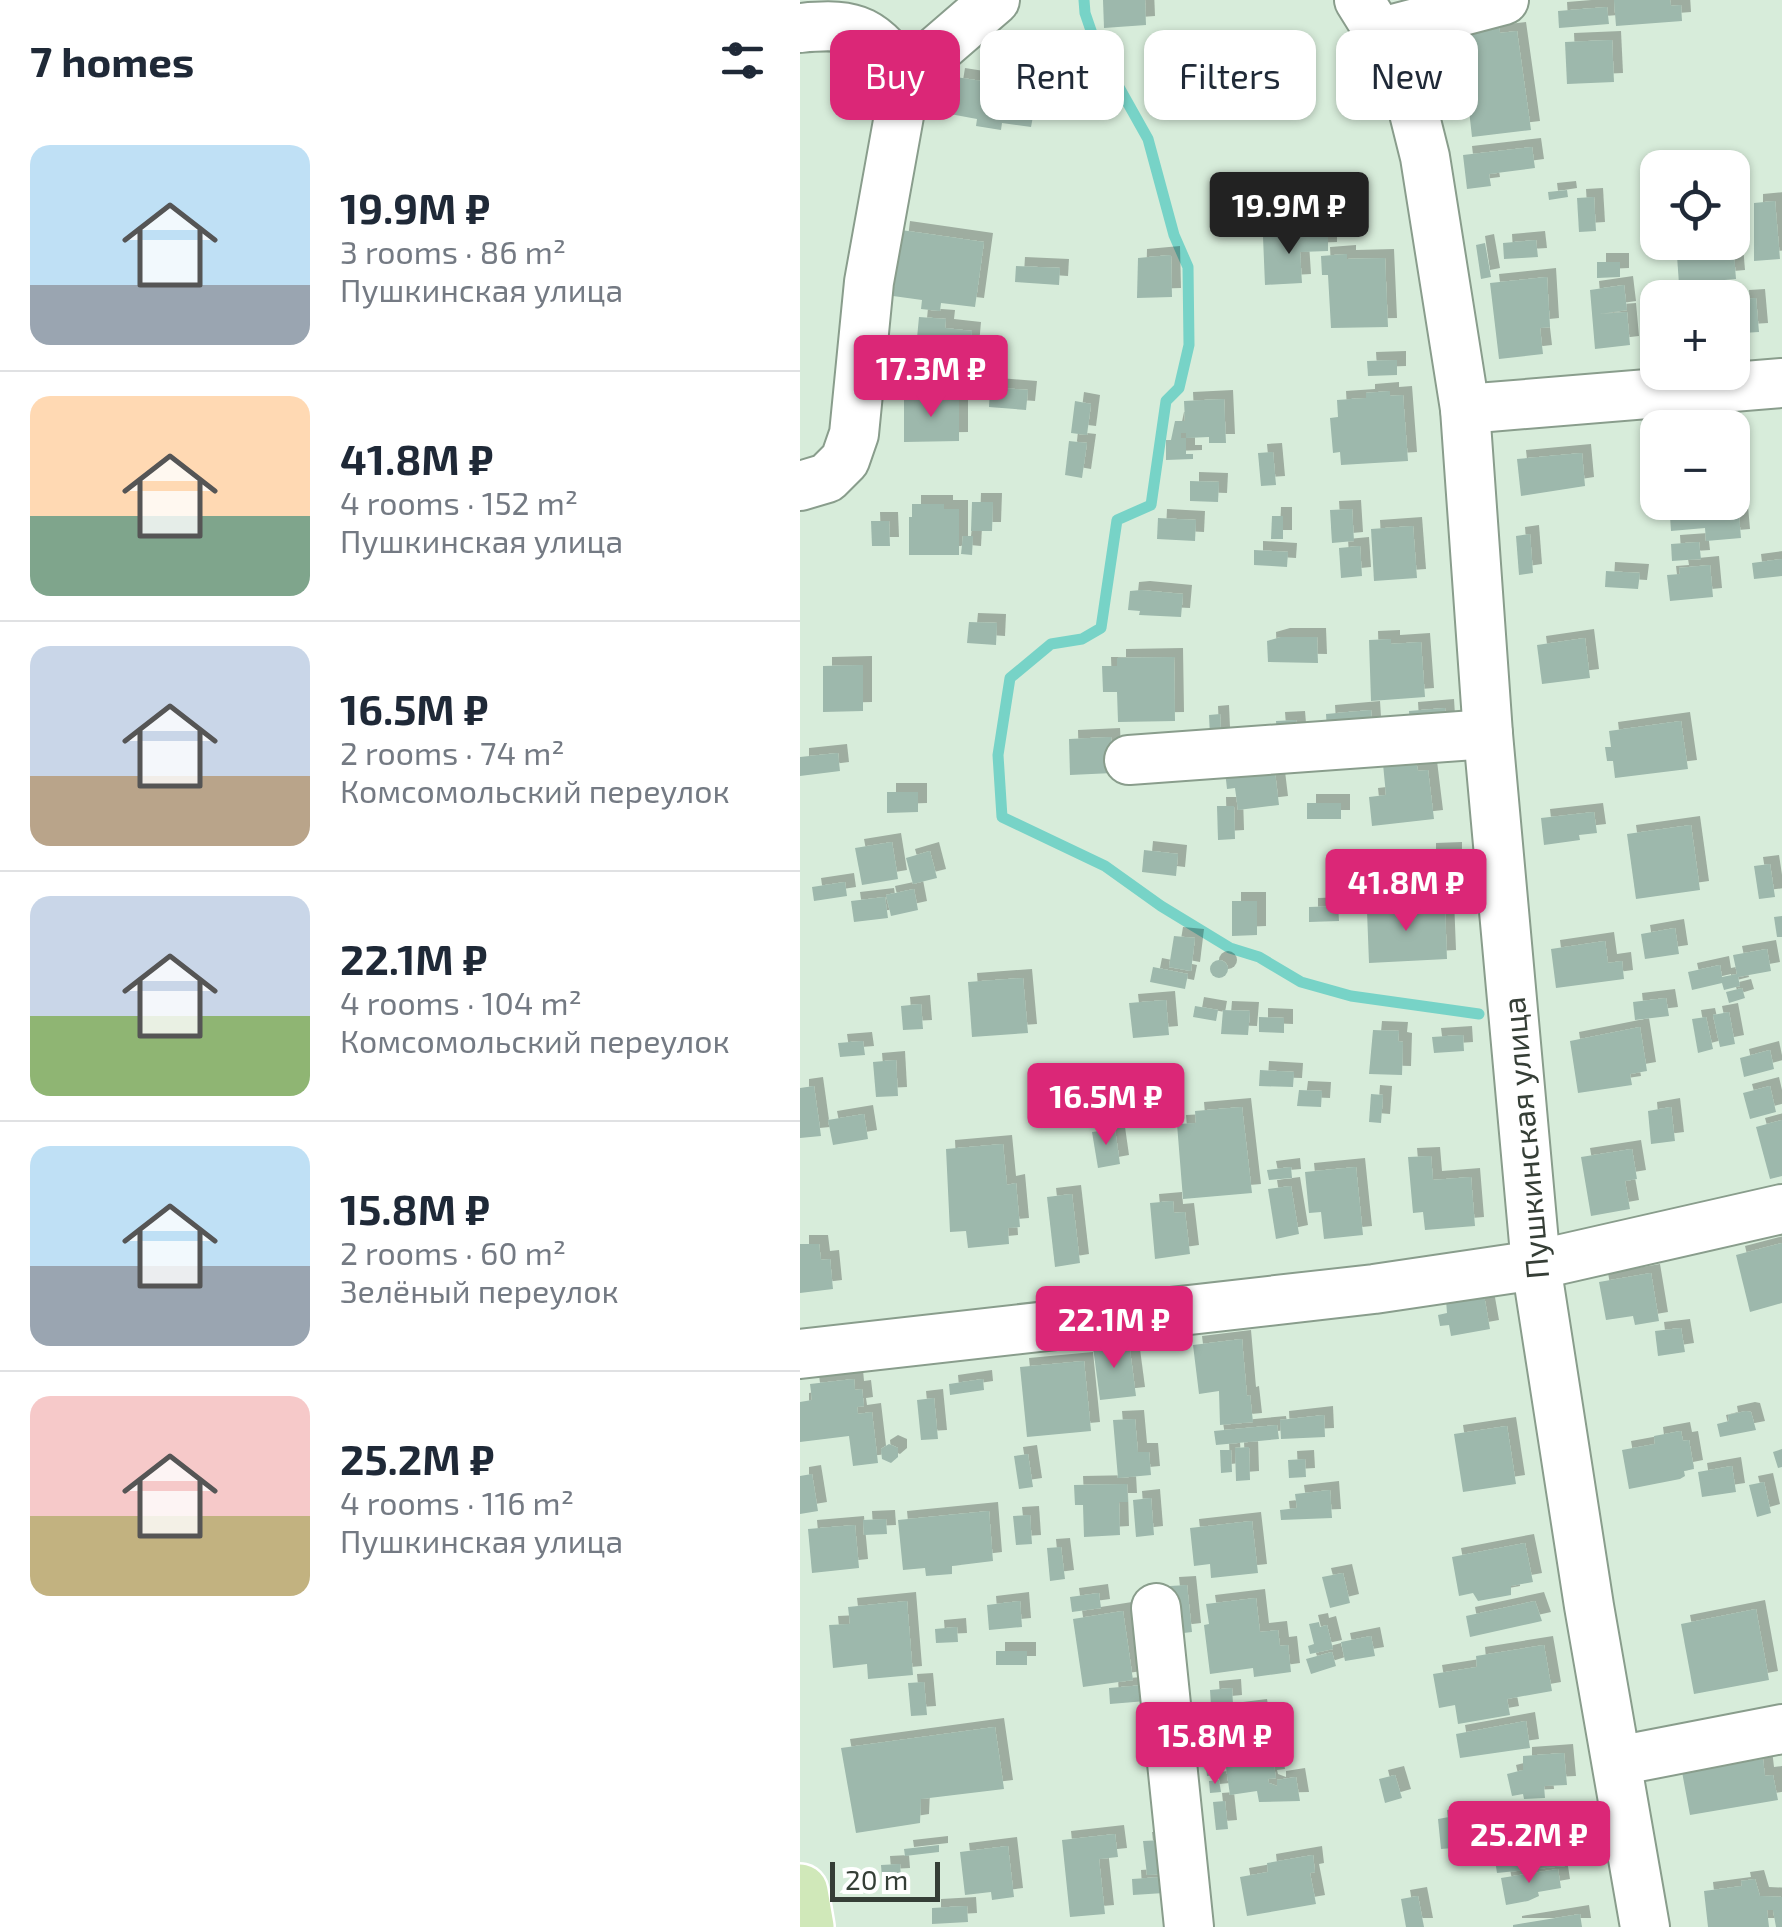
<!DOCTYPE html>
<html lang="en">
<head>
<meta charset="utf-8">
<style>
  :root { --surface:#fff; --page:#f2f2f3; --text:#1f2937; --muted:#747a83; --line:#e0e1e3; --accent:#db2777 }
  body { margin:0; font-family:"Exo 2",sans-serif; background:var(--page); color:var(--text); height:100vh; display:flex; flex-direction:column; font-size:38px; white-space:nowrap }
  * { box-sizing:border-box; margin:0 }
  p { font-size:32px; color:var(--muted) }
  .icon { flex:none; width:55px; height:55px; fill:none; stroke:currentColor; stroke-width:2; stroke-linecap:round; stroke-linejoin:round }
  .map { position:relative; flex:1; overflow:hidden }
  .details { display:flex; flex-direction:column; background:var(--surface); width:800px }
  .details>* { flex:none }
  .banner { position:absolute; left:30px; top:30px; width:800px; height:90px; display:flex; gap:20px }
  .buttons { position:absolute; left:840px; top:150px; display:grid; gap:20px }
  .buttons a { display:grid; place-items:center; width:110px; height:110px; border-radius:20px; background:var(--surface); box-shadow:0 2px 8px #0004; font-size:50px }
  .scale { position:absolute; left:30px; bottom:25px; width:110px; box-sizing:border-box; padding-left:10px; border:5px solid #353e36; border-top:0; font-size:28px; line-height:35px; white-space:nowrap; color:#353e36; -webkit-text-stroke:8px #fff; paint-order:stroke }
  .price { position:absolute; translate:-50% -85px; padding:0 22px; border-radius:10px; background:var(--accent); color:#fff; font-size:32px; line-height:65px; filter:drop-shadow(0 2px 5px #0008) }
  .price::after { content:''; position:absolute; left:50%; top:60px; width:30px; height:22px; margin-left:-15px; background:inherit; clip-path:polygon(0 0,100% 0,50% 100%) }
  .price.active { background:#222; color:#fff }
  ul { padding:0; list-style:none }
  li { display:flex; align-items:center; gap:30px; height:250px; padding:0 30px }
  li+li { border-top:2px solid var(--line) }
  li span { display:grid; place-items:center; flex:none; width:280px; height:200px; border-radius:20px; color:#555 }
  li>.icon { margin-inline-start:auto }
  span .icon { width:120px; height:120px; fill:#fffc; stroke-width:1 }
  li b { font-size:42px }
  h2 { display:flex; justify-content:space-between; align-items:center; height:120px; padding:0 30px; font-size:42px }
  .chip { padding:0 35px; border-radius:20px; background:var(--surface); box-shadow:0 2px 8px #0004; font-size:35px; line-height:90px }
  .chip.active { background:var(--accent); color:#fff }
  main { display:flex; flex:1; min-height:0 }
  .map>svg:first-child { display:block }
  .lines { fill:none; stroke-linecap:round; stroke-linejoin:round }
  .stream { stroke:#77d3c7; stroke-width:11 }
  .building { fill:#9db8ac; filter:url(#shadow) }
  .minor-casing { stroke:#899d8c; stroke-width:52 }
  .major-casing { stroke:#fff; stroke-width:60 }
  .minor { stroke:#fff; stroke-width:48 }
  .major { stroke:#d0e8b9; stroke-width:55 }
  .labels { text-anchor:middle; stroke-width:8; stroke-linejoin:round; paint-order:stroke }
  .street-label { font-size:32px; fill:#353e36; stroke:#fff }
</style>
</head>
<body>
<main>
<section class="details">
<h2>7 homes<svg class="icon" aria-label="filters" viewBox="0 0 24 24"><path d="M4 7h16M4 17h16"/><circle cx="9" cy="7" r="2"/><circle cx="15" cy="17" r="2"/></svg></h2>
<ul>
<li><span style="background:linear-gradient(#bfe0f5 70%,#9aa5b1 0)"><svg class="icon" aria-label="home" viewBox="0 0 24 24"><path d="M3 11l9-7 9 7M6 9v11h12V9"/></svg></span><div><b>19.9M ₽</b><p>3 rooms · 86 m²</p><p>Пушкинская улица</p></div></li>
<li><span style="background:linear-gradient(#ffd9b3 60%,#7fa58c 0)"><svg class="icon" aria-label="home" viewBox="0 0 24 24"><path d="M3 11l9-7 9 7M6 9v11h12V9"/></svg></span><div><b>41.8M ₽</b><p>4 rooms · 152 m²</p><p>Пушкинская улица</p></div></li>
<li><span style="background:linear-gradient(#c9d6e8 65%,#b9a48a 0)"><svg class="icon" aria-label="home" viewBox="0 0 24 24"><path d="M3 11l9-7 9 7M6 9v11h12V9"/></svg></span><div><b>16.5M ₽</b><p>2 rooms · 74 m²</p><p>Комсомольский переулок</p></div></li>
<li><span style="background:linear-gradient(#c9d6e8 60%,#8fb573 0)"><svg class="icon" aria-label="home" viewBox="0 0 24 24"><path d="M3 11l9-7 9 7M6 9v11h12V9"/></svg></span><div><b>22.1M ₽</b><p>4 rooms · 104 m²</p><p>Комсомольский переулок</p></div></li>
<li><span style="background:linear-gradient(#bfe0f5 60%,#9aa5b1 0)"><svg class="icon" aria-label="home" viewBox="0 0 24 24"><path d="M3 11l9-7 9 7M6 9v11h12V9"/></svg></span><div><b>15.8M ₽</b><p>2 rooms · 60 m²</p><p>Зелёный переулок</p></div></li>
<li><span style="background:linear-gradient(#f6c9c9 60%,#c2b280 0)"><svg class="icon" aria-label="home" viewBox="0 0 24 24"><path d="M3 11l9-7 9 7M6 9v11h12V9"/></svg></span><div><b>25.2M ₽</b><p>4 rooms · 116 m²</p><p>Пушкинская улица</p></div></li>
</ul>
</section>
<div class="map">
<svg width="982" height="1927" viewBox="0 0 982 1927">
  <defs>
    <filter id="shadow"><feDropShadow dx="9" dy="-9" stdDeviation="0" flood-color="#0004"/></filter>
  </defs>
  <rect width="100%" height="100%" fill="#d7ecda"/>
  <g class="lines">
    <path class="stream" d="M284,0L285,13L297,48L348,139L374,235L388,267L389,345L379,388L366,401L351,505L317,520L301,628L282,639L251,644L210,678L198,755L202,817L305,866L361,906L430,948L459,957L501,982L551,996L679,1014"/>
  </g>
  <g class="building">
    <path d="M303,0H345L346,25L304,28Z"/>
    <path d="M814,0H870L871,6L881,5L882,21L816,26Z"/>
    <path d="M807,7L809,24L759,28L758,11Z"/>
    <path d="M698,18L700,33L717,31L731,130L672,137L660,29Z"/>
    <path d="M812,40L814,82L767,84L765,42Z"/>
    <path d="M156,77L238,90L231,127L202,123L201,130L176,126L177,119L150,114Z"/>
    <path d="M732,147L735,168L689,174L691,186L667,189L663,155Z"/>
    <path d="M767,190L768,197L749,200L748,192Z"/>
    <path d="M794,197L796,231L779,232L777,198Z"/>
    <path d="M975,201L980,259L954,261V203Z"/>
    <path d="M101,230L184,242L175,307L141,303L140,311L121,309L122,300L93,296Z"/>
    <path d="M528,235V251L500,252L502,283L465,285L463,237Z"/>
    <path d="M736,240L738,257L704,259L703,243Z"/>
    <path d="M876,242H933L936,279L879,284Z"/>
    <path d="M685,243L691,277L681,279L676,245Z"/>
    <path d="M547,254V259L585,258L588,327L531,328L528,275H522L521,256Z"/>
    <path d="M371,255L372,297L337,298L338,258Z"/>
    <path d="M797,262H820V277L797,278Z"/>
    <path d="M216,266L260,268L259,285L215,282Z"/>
    <path d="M747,277L750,327L740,328L743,354L699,359L690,283Z"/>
    <path d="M824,285L827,310L800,314L827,312L830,345L795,349L790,290Z"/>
    <path d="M956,298L959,332L943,333L940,299Z"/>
    <path d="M119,317L146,319L145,328L172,331L169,364L115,359Z"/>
    <path d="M597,360V375L568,376L567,361Z"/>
    <path d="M190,387L228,390L226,410L189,407Z"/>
    <path d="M590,391V396L603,395L608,461L541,465L540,452L533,453L530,418L538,417L537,400L566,398V393Z"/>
    <path d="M104,398H159V441L104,442Z"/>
    <path d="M424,399L426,443H409V437L386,438V433H381V438H386V454H393V459L366,460V440H371L375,421H385L384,401Z"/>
    <path d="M275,401L291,404L287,435L271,433Z"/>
    <path d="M269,441L287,443L282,478L265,475Z"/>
    <path d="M852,446H858V475H855Z"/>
    <path d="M473,452L476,485L461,486L458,453Z"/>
    <path d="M782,453L785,486L721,496L717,459Z"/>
    <path d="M932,469H935L941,538L906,541L905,528L871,531L869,502H932Z"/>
    <path d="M390,481L419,482L418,502L390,501Z"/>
    <path d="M172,502H193L192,531H171Z"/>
    <path d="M112,504H144V509H159V555H109V517H112Z"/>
    <path d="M552,509L554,541L532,543L530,510Z"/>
    <path d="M472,516H483V539H471Z"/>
    <path d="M358,518L396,520L395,541L357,539Z"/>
    <path d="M71,521H89L90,546H72Z"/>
    <path d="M613,526L617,578L574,581L571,529Z"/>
    <path d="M730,534L733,573L719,575L716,536Z"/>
    <path d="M163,536H173L172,555L161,554Z"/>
    <path d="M899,542L901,559L872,561L871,544Z"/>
    <path d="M560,546L562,576L541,578L539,548Z"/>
    <path d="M454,550L488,552L487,567L454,565Z"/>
    <path d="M982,559V576L954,579L952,563Z"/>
    <path d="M910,565L913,597L870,601L867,575L880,574L879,568Z"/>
    <path d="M806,571L840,573L838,589L805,587Z"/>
    <path d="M341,590L383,594L381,617L339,615L340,611L328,610L330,591Z"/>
    <path d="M169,622L197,623L196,645L167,643Z"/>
    <path d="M481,637H517L518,663L468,662L467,641Z"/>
    <path d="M785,638L790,678L742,684L737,645Z"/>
    <path d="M591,639V644L621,642L625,697L571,701L569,640Z"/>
    <path d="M374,657L375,721L318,722L317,692H303L302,666H317V658Z"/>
    <path d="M63,665V711L23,712V666Z"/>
    <path d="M645,708L646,724L610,727L609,711Z"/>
    <path d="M571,710L572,726L527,730L526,714Z"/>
    <path d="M420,714L421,737H410L409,715Z"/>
    <path d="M496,720L497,732L477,734L476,721Z"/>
    <path d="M881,721L888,769L815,778L813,761H807L805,747H811L809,731Z"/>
    <path d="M311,737L313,773L270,775L269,739Z"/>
    <path d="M38,753L40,771L0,776V757Z"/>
    <path d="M616,761L618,771L628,770L634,819L572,826L569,797L586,795L583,764Z"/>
    <path d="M474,764L479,805L438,810L435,788L427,789L425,771Z"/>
    <path d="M87,792H118V812L87,813Z"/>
    <rect x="507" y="803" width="34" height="16"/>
    <path d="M417,806H434L435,839L418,840Z"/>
    <path d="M794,812L797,833L779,835L780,840L744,845L741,818Z"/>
    <path d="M891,825L900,890L836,899L827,834Z"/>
    <path d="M92,842L98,879L62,885L55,848Z"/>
    <path d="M344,850L378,854L376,876L342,872Z"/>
    <path d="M130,851L137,878L113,884L106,858Z"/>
    <path d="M653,851V872L627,873V852Z"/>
    <path d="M970,864L975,897L959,899L954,866Z"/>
    <path d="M45,882L47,896L14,901L12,887Z"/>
    <path d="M114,889L118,910L91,916L86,895Z"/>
    <path d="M85,897L88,918L54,922L51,901Z"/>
    <path d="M432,901H457V935L432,936Z"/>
    <path d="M615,902L616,909L645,908L647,959L569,963L567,911L581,910V904Z"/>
    <path d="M538,906L539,921L509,922V907Z"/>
    <path d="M982,916V937H977L974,917Z"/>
    <path d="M875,928L879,954L845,959L841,934Z"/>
    <path d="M374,936L395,938L391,971L369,967Z"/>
    <path d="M805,941L808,963L822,961L824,979L756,988L751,949Z"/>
    <path d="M967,949L971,971L938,977L940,986L924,990L922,983L892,990L888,972L920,965L922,977L937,974L933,955Z"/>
    <circle cx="419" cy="969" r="9"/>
    <path d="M353,967L388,974L385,989L350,982Z"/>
    <path d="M223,978L228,1033L172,1037L168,982Z"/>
    <path d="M942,988L945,998L929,1003L926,992Z"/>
    <path d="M866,998L869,1016L835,1020L833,1002Z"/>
    <path d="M366,1000L369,1035L333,1038L329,1003Z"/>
    <path d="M121,1004L123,1029L103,1030L101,1006Z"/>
    <path d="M395,1006L418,1010L416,1021L393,1017Z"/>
    <path d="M423,1010L450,1011L448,1035L421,1034Z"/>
    <path d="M929,1012L935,1044L920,1047L913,1015Z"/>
    <path d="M459,1017L484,1018V1033L459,1032Z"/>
    <path d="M906,1017L913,1049L898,1053L892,1019Z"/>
    <path d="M840,1027L847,1071L830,1074L832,1085L778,1093L770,1041Z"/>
    <path d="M573,1030L599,1031L598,1041L603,1042L602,1075L569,1074Z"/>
    <path d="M663,1035L664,1051L634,1053L632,1037Z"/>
    <path d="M63,1041L65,1055L40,1057L38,1043Z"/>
    <path d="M970,1050L974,1069L944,1077L940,1058Z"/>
    <path d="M96,1060L98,1096L76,1097L73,1062Z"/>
    <path d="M460,1070L494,1072L493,1087L459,1086Z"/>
    <path d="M14,1086L21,1136L0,1138V1088Z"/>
    <path d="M970,1086L976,1112L950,1119L943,1093Z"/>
    <path d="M499,1090L522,1091L521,1107L497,1106Z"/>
    <path d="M571,1094L583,1095L581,1123L569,1122Z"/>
    <path d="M442,1107L452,1193L383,1199L377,1124L396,1123L395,1111Z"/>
    <path d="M871,1107L875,1141L851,1144L848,1111Z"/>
    <path d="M64,1114L68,1139L33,1145L28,1120Z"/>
    <path d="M982,1120V1176L970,1179L956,1127Z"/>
    <path d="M315,1129L320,1164L298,1168L292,1132Z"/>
    <path d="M203,1144L207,1185L216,1183L220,1227L208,1228L209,1244L168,1248L166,1231L150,1232L146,1149Z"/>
    <path d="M832,1149L837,1179L825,1181L830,1209L791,1216L781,1157Z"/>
    <path d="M631,1156L633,1180L671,1177L675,1226L625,1230L623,1212L613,1213L608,1157Z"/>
    <path d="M491,1167L492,1178L469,1180L467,1170Z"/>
    <path d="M556,1167L563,1235L524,1239L521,1212L509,1213L505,1172Z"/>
    <path d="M491,1186L499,1234L476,1239L468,1189Z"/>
    <path d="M272,1194L280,1263L255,1267L247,1197Z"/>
    <path d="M373,1201L374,1213L385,1212L390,1254L355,1259L350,1203Z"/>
    <path d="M982,1243V1303L950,1312L936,1255Z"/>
    <path d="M0,1244H19L21,1260L30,1259L33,1289L0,1293Z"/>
    <path d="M851,1273L859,1321L835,1325L833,1316L806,1320L799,1282Z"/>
    <path d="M684,1295L690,1329L651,1336L649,1325L640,1326L638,1315L647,1313L646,1300Z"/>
    <path d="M881,1328L885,1352L858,1356L855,1331Z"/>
    <path d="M442,1339L447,1396L450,1395L453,1422L420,1425L419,1391L399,1394L393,1345Z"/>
    <path d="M329,1343L336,1396L300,1400L293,1347Z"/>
    <path d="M284,1361L291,1431L227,1437L220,1367Z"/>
    <path d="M54,1379L55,1390L62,1389L64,1406L57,1407L58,1414L72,1412L78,1463L53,1466L49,1436L0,1442V1402L12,1400L10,1384Z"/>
    <path d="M183,1379L184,1390L150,1395L149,1384Z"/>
    <path d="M134,1398L138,1439L121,1440L117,1400Z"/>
    <path d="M946,1411L951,1412L956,1430L920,1437L917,1424L929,1421L928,1415Z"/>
    <path d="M524,1415L525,1437L481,1439L480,1420Z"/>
    <path d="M335,1419L338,1452H349L351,1475L318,1478L313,1420Z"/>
    <path d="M477,1425L479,1439L416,1445L414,1431Z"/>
    <path d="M707,1426L716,1484L663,1492L654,1434Z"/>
    <path d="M881,1431L883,1441L889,1440L894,1469L884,1471L885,1476L880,1479L829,1489L822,1450L855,1444L854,1436Z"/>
    <path d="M89,1444L98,1448V1457L91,1463L82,1459L81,1449Z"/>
    <path d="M449,1447L450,1480L436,1481L435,1448Z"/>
    <path d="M982,1449V1467L978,1468L973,1452Z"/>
    <path d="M420,1450H431L432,1472L421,1473Z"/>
    <path d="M228,1454L233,1487L219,1489L214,1456Z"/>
    <path d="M505,1459L506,1477L489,1478L488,1460Z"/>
    <path d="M932,1466L936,1492L902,1497L898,1472Z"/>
    <path d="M12,1474L18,1511L0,1514V1476Z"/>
    <path d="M964,1482L971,1513L957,1517L949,1485Z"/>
    <path d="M327,1484L328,1502H319L320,1535L284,1537L283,1505H275L274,1485Z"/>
    <path d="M530,1490L532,1518L481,1520L480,1510L497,1508L495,1494Z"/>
    <path d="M351,1498L354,1535L336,1537L333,1500Z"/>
    <path d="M189,1511L193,1561L152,1566V1574L126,1576L125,1568L103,1570L98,1520Z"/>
    <path d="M230,1515L232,1544L216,1545L213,1516Z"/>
    <path d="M86,1519L87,1534L64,1535L63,1520Z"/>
    <path d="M452,1521L458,1573L411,1578L410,1564L394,1566L390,1528Z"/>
    <path d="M55,1525L59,1568L12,1573L8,1529Z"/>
    <path d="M725,1543L733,1582L711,1586V1595L678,1601L673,1593L659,1596L652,1557Z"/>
    <path d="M261,1547L265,1579L250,1581L247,1548Z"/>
    <path d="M543,1573L550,1603L530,1608L522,1577Z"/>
    <path d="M387,1585L392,1632L375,1634L370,1586Z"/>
    <path d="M299,1593L301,1608L272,1612L270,1597Z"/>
    <path d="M456,1598L460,1632L478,1630L480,1646L488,1645L491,1672L454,1677L453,1668L410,1674L404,1625L409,1624L406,1604Z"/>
    <path d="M107,1601L113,1675L68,1679L67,1664L33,1668L29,1625L50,1624L48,1607Z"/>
    <path d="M220,1601L222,1627L189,1630L187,1605Z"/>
    <path d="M735,1601L742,1621L670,1637L666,1616Z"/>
    <path d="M956,1609L969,1680L894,1694L881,1624Z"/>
    <path d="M323,1611L333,1680L283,1687L273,1619Z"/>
    <path d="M519,1622L520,1627L527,1625L533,1649L510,1654L508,1646L514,1644L509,1624Z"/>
    <path d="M157,1627L158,1642L136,1643L135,1629Z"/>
    <path d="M571,1636L575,1656L545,1661L541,1642Z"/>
    <path d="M744,1645L752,1691L707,1699L710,1715L658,1724L655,1705L639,1708L633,1674L677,1667L676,1656Z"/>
    <rect x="196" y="1651" width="31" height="14"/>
    <path d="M532,1652L536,1666L511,1674L506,1659Z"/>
    <path d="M124,1682L127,1715L111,1716L108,1683Z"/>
    <path d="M344,1685L346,1701L310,1704L309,1688Z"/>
    <path d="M432,1688L433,1704L411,1706L410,1690Z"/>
    <path d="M458,1708L459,1714L466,1712L476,1778L468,1779L469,1783L477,1786V1780L496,1777L500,1801L459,1802L457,1791L430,1795L422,1740L429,1734L426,1712Z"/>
    <path d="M412,1716L419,1775L407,1776L400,1717Z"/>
    <path d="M726,1721L730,1748L660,1758L656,1734Z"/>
    <path d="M195,1727L204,1789L121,1799L120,1823L56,1833L41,1748Z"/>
    <path d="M764,1753L767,1785L744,1786L745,1798L724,1799L723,1794L712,1796L707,1774L723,1770V1756Z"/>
    <path d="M951,1754L953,1761L963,1759L965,1776L973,1775L978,1800L890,1815L880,1761Z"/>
    <path d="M595,1775L602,1798L585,1803L579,1779Z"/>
    <path d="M419,1780L421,1792L410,1793L409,1781Z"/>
    <path d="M425,1801L428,1829L416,1830L413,1802Z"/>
    <path d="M649,1817L653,1848L641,1849L638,1819Z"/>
    <path d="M728,1828L732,1851L762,1846L765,1866L697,1873L691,1835Z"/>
    <path d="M315,1834L318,1857L299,1859L305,1914L270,1917L262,1840Z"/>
    <path d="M363,1840L366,1874L347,1875L343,1841Z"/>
    <path d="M139,1845V1852L105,1856L104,1849Z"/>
    <path d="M208,1846L214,1897L192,1900L191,1892L165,1895L160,1852Z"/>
    <path d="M513,1855L515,1872L510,1873L516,1904L447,1916L440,1877L468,1872L467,1863Z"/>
    <path d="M100,1864L101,1877L82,1878L81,1865Z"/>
    <path d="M758,1869L761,1888L738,1892L739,1896L728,1901L706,1905L701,1878Z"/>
    <path d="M362,1877L364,1893L333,1895L332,1879Z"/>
    <path d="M955,1879L960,1896L982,1897V1927H976L973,1910H967L969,1927H908L904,1891L942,1886L941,1881Z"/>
    <path d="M618,1896L624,1927H606L601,1899Z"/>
    <path d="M167,1906L168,1922L132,1924V1908Z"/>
    <path d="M780,1914L782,1927H713V1925Z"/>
  </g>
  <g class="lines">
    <defs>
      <g id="minor">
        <path d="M559,0L602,69L612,105L625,157L665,409L688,734L736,1265L789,1606L845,1927"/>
        <path d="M0,28C60,22 72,31 106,77"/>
        <path d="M582,32L704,0"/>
        <path d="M665,409L982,383"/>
        <path d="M0,486L27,478L45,460L54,434L69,282L106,77L195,0"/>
        <path d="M329,760L688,734"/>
        <path d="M0,1354L574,1289L736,1265L982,1209"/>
        <path d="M356,1608L389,1927"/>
        <path d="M817,1761L982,1729"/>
      </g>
      <path id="major" d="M0,1892L6,1927"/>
    </defs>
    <use href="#minor" class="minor-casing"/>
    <use href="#major" class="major-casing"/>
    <use href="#minor" class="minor"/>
    <use href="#major" class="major"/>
  </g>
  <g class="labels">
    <g class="street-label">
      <text transform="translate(726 1138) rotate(-95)" y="11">Пушкинская улица</text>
    </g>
  </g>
</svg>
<div class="buttons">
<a><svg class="icon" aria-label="locate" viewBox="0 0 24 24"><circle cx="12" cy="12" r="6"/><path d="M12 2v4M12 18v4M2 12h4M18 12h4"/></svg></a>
<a>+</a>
<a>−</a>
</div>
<div class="scale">20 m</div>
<b class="price active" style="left:489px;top:257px">19.9M ₽</b>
<b class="price" style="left:131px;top:420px">17.3M ₽</b>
<b class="price" style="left:606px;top:934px">41.8M ₽</b>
<b class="price" style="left:306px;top:1148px">16.5M ₽</b>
<b class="price" style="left:314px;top:1371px">22.1M ₽</b>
<b class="price" style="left:415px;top:1787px">15.8M ₽</b>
<b class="price" style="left:729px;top:1886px">25.2M ₽</b>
<div class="banner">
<a class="chip active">Buy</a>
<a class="chip">Rent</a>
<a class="chip">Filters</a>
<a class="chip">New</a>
</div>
</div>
</main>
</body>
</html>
